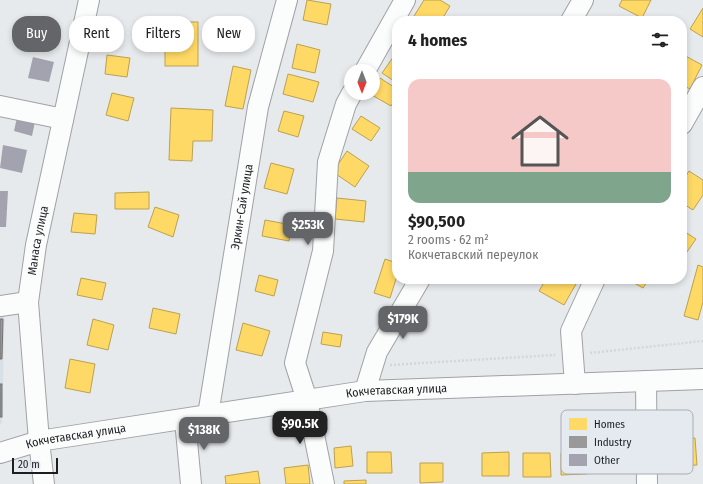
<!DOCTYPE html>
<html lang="en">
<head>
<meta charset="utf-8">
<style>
  :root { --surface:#fff; --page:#f6f6f6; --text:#222; --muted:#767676; --line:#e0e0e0; --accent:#636568 }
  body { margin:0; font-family:"Fira Sans Condensed",sans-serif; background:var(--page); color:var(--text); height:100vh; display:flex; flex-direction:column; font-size:15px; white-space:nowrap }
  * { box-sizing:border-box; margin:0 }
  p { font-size:13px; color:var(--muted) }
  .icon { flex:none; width:22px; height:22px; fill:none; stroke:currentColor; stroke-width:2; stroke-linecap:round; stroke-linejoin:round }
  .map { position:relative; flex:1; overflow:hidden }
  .side { position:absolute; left:392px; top:16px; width:295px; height:268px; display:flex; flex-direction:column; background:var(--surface); border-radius:16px; box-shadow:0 2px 6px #0003 }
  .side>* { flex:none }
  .top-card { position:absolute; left:12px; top:16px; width:320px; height:36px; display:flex; gap:8px }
  .needle { width:26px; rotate:180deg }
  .fabs { position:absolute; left:344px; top:64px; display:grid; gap:8px }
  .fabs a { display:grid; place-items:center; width:36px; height:36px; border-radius:50%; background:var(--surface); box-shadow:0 2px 6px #0003; font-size:20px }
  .scale { position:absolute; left:12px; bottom:10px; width:46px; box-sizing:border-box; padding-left:4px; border:2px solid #1c1e20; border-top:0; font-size:11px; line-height:14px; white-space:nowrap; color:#1c1e20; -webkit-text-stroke:3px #e4eaf0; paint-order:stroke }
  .price { position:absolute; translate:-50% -34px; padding:0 9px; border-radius:8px; background:var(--accent); color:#fff; font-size:13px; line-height:26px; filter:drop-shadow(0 1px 2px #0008) }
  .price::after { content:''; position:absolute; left:50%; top:24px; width:12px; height:9px; margin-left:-6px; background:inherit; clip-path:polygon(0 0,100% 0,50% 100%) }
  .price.on { background:#222; color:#fff }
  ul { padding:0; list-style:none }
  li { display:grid; align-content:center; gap:8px; height:212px; padding:0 16px }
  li+li { border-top:1px solid var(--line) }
  li span { display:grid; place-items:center; height:124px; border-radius:12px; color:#555 }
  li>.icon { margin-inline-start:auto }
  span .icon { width:72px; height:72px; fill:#fffc; stroke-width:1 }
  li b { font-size:17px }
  h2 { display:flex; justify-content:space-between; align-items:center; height:48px; padding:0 16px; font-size:17px }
  .pill { padding:0 14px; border-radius:16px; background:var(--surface); box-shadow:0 2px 6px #0003; font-size:14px; line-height:36px }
  .pill.on { background:var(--accent); color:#fff }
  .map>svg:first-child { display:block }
  .built { fill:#d7dfe7 }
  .homes { fill:#ffd966; stroke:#bba151 }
  .industry { fill:#999; stroke:#747475 }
  .building { fill:#a2a3ae }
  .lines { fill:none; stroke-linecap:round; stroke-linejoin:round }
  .minor-casing { stroke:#a0a2a5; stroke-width:22 }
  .path { stroke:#d5d6d8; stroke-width:2.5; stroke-dasharray:2 2; stroke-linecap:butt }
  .minor { stroke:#fbfcfc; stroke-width:20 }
  .labels { text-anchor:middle; stroke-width:4; stroke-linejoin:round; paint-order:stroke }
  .street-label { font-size:12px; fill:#1c1e20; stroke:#e4eaf0 }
  .key { fill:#e4eaf0; stroke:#a8adb2; stroke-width:1 }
  .key-label { font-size:11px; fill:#1c1e20 }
</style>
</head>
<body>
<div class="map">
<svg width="703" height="484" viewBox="0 0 703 484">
  <rect width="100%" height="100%" fill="#e7eaed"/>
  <path class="built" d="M0,295L5,296L2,423L0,425Z"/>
  <g class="homes">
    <path d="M307,0L331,4L327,25L303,20Z"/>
    <path d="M424,0H440L450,6L441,21H411Z"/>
    <path d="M622,0H651L642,18L619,6Z"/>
    <path d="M703,8V37L690,29Z"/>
    <rect x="165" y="22" width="33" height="44"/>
    <path d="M297,44L320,50L315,73L292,68Z"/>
    <path d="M682,54L702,65L690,89L682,85Z"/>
    <path d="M107,55L130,58L127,77L105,74Z"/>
    <path d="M394,56L397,58V83L382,73Z"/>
    <path d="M233,66L251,70L243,109L225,106Z"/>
    <path d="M288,74L319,82L313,102L283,94Z"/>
    <path d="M380,78L397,89V96L391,106L370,94L373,93V89Z"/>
    <path d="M112,93L134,98L128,121L106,115Z"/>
    <path d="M171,108L213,110L212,141H193L192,161L169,160Z"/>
    <path d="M284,111L304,116L298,137L278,131Z"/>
    <path d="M361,116L380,128L371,141L352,129Z"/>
    <path d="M347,151L369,166L355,187L333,172Z"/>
    <path d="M271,163L294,169L287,194L264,188Z"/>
    <path d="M689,171L703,180V195L693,210L682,203V182Z"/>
    <path d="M149,192V209H115V193Z"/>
    <path d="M337,198L366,201L364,222L335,219Z"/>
    <path d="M155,207L179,215L173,237L148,227Z"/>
    <path d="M74,213L97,215L95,234L71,232Z"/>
    <path d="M265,220L292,225L289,241L262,236Z"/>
    <path d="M682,230L696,239L682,259Z"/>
    <path d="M385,259L397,263V276L390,298L374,293Z"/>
    <path d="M698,265L703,267V302L698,320L684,316Z"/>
    <path d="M259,275L278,280L274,296L255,291Z"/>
    <path d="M81,278L106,283L102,300L77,295Z"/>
    <path d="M546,279H567L576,284L564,305L539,291Z"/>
    <path d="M627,279H649L643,288Z"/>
    <path d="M153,308L180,314L176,334L149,328Z"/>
    <path d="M93,319L114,325L108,350L87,345Z"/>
    <path d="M243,323L270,331L262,356L236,350Z"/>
    <path d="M323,332L342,335L340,347L321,344Z"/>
    <path d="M70,359L95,364L90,393L65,388Z"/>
    <path d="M695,438L697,465L677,466L676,440Z"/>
    <path d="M351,446L353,466L335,468L334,448Z"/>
    <path d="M367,452H391L392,473H367Z"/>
    <path d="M509,452V476H482V453Z"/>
    <path d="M586,452L587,474L561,475V453Z"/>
    <path d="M523,453H550L551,477H523Z"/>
    <path d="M420,463H443V482L420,483Z"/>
    <path d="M308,465L310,484H286L284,468Z"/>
    <path d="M258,471L260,484H226L225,476Z"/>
    <path d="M366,480V484H344V481Z"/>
  </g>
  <g class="industry">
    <path d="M0,319H3L2,359H0Z"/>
    <rect x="0" y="384" width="2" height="33"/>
  </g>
  <g class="building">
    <path d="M33,57L54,62L49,82L28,78Z"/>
    <path d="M18,113L36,117L32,136L14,131Z"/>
    <path d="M3,145L27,150L22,173L0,168Z"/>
    <path d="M0,191H8L6,227H0Z"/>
  </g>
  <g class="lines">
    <defs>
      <g id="minor">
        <path d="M571,21L583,0"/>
        <path d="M365,71L405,0"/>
        <path d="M0,106L63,119"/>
        <path d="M682,124L703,87"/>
        <path d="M0,306L28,302"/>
        <path d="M646,381L647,484"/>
        <path d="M575,384L571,331L595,279"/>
        <path d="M365,391L377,352L420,279"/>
        <path id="s1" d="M208,415L258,107L287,0"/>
        <path d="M185,420L191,484"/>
        <path id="s2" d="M0,453L39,441L365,391L703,379"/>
        <path id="s3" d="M44,484L39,441L28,302L36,245L89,0"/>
        <path d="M324,484L307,400L295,363L323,251L328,162L346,104L352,93"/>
      </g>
    </defs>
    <use href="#minor" class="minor-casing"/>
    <g class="path">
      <path d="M590,353L703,341"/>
      <path d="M390,365L555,355"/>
    </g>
    <use href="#minor" class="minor"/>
  </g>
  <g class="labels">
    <g class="street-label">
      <text dy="4" stroke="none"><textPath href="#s1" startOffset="211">Эркин-Сай улица</textPath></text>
      <text dy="4" stroke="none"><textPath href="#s3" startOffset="245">Манаса улица</textPath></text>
      <text dy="4" stroke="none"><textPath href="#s2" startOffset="402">Кокчетавская улица</textPath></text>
      <text dy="4" stroke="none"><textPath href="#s2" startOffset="78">Кокчетавская улица</textPath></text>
    </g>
  </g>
  <rect x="561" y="410" width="132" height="64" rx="6" class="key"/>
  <rect x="569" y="418" width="18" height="12" fill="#ffd966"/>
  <rect x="569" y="436" width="18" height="12" fill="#999"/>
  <rect x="569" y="454" width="18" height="12" fill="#a2a3ae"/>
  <g class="key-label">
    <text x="594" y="428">Homes</text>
    <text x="594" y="446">Industry</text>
    <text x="594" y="464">Other</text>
  </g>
</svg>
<div class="fabs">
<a><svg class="needle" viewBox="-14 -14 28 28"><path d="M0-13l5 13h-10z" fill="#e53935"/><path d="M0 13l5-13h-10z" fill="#767676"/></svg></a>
</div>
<div class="scale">20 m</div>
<b class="price" style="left:308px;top:246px">$253K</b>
<b class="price" style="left:403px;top:340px">$179K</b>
<b class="price on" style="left:300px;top:445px">$90.5K</b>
<b class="price" style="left:204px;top:451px">$138K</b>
<div class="top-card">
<a class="pill on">Buy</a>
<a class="pill">Rent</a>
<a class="pill">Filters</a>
<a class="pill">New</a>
</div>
<section class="side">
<h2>4 homes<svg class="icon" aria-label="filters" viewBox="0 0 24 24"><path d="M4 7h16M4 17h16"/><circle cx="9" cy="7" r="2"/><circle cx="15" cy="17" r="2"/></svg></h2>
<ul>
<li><span style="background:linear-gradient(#f6c9c9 75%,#7fa58c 0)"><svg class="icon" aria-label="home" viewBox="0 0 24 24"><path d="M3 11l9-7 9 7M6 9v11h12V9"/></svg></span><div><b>$90,500</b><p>2 rooms · 62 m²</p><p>Кокчетавский переулок</p></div></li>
</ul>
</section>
</div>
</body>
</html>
